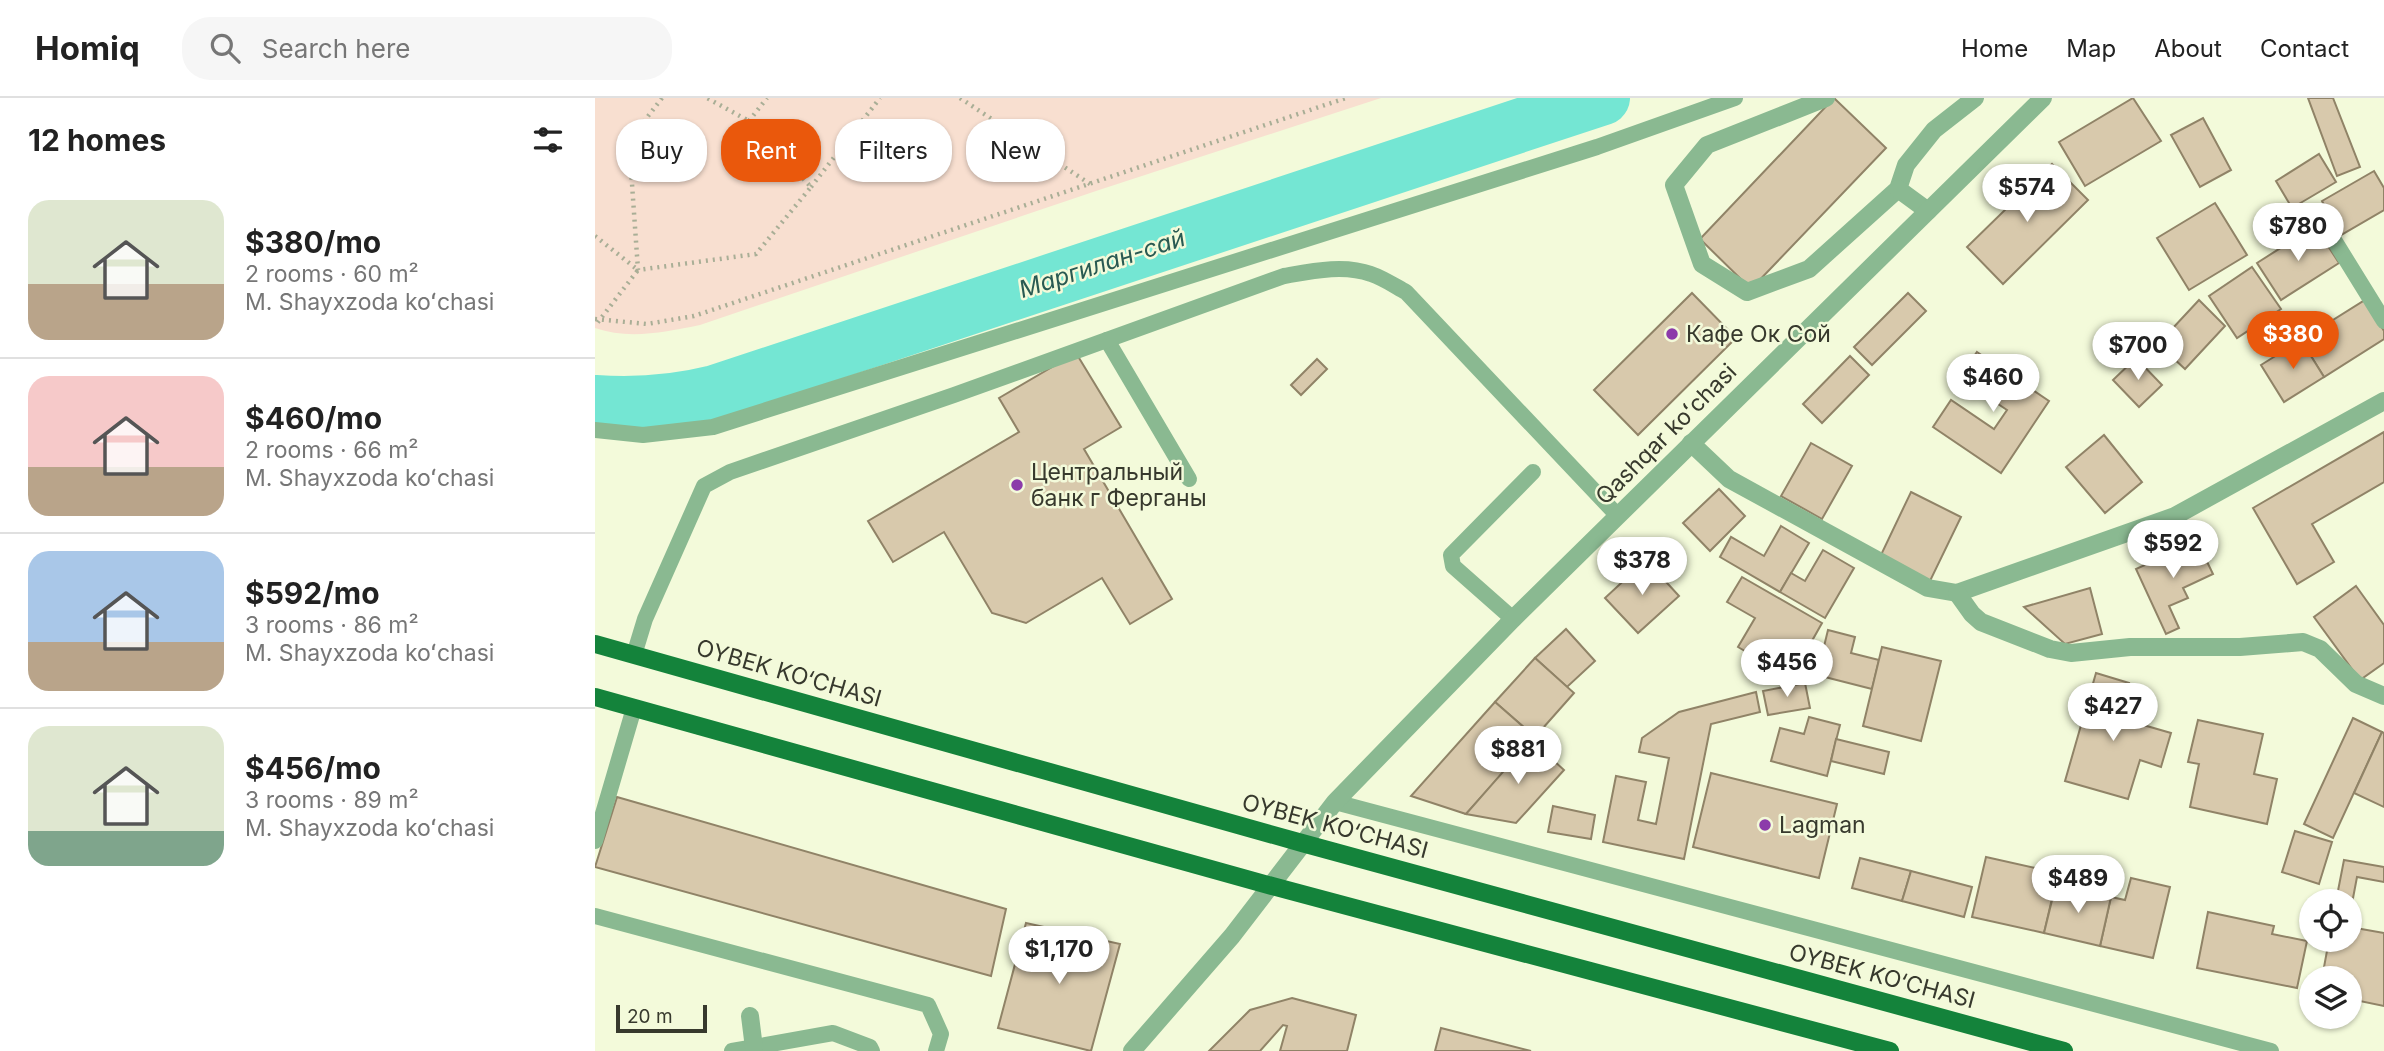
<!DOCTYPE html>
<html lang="en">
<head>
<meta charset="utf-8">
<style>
  :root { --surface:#fff; --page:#f6f6f6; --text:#222; --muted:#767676; --line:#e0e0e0; --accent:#ea580c }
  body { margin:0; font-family:Inter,sans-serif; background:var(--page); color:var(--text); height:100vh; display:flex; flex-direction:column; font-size:26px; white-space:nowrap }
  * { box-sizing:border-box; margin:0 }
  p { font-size:23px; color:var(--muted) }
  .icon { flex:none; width:38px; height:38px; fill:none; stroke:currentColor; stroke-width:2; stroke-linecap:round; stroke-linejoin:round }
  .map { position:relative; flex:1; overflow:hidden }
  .drawer { display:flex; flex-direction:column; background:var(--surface); width:595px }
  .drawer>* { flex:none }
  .top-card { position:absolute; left:21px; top:21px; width:665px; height:63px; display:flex; gap:14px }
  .fabs { position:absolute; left:1704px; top:791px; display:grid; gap:14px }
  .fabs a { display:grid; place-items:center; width:63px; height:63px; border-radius:50%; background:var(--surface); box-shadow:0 2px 5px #0004; font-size:35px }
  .scale { position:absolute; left:21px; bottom:18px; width:91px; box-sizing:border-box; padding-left:7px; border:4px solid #37392d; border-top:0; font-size:19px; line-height:24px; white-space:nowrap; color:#37392d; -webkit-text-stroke:5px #f3fada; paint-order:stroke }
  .price { position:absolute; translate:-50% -60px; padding:0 16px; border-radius:24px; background:#fff; color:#222; font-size:23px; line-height:46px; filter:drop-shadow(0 2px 4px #0008) }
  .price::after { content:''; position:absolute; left:50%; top:42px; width:21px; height:16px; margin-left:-10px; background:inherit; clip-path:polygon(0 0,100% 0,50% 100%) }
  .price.selected { background:var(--accent); color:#fff }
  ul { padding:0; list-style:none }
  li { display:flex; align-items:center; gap:21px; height:175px; padding:0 28px }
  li+li { border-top:2px solid var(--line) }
  li span { display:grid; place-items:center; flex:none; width:196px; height:140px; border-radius:21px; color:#555 }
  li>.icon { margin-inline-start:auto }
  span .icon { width:84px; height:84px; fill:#fffc; stroke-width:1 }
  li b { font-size:30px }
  h2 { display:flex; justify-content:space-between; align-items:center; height:84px; padding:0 28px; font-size:30px }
  .tag { padding:0 24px; border-radius:28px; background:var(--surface); box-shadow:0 2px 5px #0004; font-size:24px; line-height:63px }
  .tag.selected { background:var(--accent); color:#fff }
  header { display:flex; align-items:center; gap:42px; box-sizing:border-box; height:98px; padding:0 35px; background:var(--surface); border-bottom:2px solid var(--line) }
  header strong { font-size:33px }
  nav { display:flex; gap:38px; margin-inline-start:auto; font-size:24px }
  .search { width:490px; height:63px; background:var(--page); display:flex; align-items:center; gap:18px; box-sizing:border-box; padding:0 24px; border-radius:28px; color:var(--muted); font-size:26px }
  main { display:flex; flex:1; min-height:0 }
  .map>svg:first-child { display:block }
  .green { fill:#f8dfd0 }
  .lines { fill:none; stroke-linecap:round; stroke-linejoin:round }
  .river { stroke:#74e6d3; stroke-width:54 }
  .building { fill:#d8c9ac; stroke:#908367; stroke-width:2 }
  .path { stroke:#a9ae96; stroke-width:4.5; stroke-dasharray:2 5; stroke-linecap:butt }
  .lane { stroke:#8ab991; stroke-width:16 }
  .street { stroke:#8ab991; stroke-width:18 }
  .primary { stroke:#14833b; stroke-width:18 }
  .poi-dot { fill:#8c3baa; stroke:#f3fada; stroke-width:2.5 }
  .labels { text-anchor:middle; stroke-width:5; stroke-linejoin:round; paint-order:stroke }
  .poi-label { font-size:23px; fill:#37392d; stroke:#f3fada; text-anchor:start }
  .street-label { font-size:23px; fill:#37392d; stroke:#f3fada }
  .water-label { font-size:24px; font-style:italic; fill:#295a52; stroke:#f3fada }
</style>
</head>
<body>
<header>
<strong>Homiq</strong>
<div class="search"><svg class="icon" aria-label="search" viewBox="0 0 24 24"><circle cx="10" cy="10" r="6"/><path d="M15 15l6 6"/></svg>Search here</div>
<nav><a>Home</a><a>Map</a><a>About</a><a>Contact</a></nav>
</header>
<main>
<section class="drawer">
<h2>12 homes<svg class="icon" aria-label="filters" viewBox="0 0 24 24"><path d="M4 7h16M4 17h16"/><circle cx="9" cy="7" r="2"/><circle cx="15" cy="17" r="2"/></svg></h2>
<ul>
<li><span style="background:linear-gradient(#dfe7d0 60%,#b9a48a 0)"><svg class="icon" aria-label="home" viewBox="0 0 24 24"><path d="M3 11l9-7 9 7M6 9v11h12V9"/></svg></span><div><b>$380/mo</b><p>2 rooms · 60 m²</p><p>M. Shayxzoda koʻchasi</p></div></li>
<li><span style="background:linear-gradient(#f6c9c9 65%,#b9a48a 0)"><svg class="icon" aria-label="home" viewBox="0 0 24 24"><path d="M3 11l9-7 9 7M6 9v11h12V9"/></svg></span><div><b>$460/mo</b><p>2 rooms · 66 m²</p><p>M. Shayxzoda koʻchasi</p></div></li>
<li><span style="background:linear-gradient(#a9c7e8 65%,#b9a48a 0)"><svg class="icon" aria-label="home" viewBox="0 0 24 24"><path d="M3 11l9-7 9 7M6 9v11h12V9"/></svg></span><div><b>$592/mo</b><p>3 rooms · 86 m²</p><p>M. Shayxzoda koʻchasi</p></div></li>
<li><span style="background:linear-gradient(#dfe7d0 75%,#7fa58c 0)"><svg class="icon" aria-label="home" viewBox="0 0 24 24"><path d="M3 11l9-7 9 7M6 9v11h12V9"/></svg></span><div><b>$456/mo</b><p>3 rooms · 89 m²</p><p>M. Shayxzoda koʻchasi</p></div></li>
</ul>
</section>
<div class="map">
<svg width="1789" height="953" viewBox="0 0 1789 953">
  <rect width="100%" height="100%" fill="#f3fada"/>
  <path class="green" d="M0,0H786L504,92L105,227C70,234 34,242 0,230Z"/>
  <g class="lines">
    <path class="river" d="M0,304C42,307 80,304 120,294L1008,0"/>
  </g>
  <g class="building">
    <path d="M1239,0L1291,50L1156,191L1105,141Z"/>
    <path d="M1538,0L1566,43L1490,88L1464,44Z"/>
    <path d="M1713,0H1738L1765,69L1742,78Z"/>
    <path d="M1608,20L1636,72L1605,89L1576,37Z"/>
    <path d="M1724,56L1741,84L1697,110L1681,83Z"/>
    <path d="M1457,66L1493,102L1408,186L1372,149Z"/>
    <path d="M1779,73L1789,90V112L1746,137L1727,103Z"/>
    <path d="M1620,105L1652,157L1594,192L1562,140Z"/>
    <path d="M1720,128L1744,165L1686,202L1662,165Z"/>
    <path d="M1657,169L1686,211L1642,240L1614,198Z"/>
    <path d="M1097,195L1141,240L1043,337L999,292Z"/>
    <path d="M1313,195L1331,213L1277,267L1259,249Z"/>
    <path d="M1604,202L1630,228L1590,271L1563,246Z"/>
    <path d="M1770,202L1789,233V241L1729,279L1706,242Z"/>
    <path d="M1706,242L1729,279L1689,304L1666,267Z"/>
    <path d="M1382,254L1454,303L1406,375L1338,329L1356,302L1399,331L1412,312L1364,280Z"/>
    <path d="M481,255L526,329L489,351L577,501L535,526L507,480L431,525L397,515L349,434L298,464L273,423L424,334L404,300Z"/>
    <path d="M1255,258L1274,277L1227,325L1208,306Z"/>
    <path d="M1541,260L1567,287L1544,309L1518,282Z"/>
    <path d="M722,261L732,271L706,297L696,287Z"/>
    <path d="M1789,334V384L1717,426L1739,464L1702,486L1658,410Z"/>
    <path d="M1509,337L1547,384L1510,415L1471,369Z"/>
    <path d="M1216,345L1257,368L1227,421L1186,398Z"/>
    <path d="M1124,391L1150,418L1115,453L1088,425Z"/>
    <path d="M1316,394L1366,419L1335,483L1285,459Z"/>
    <path d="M1186,428L1214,445L1185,494L1125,459L1136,439L1169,458Z"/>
    <path d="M1602,443L1618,476L1588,490L1593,500L1574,508L1584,530L1571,536L1541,471Z"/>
    <path d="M1228,452L1259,470L1230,520L1185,494L1196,475L1210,483Z"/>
    <path d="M1051,462L1084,498L1043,535L1010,500Z"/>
    <path d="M1147,479L1227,525L1196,580L1143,549L1160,520L1132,504Z"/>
    <path d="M1761,488L1789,527V565L1765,582L1719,519Z"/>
    <path d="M1495,490L1507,536L1470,546L1429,509Z"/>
    <path d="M971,531L1000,563L972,589L940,560Z"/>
    <path d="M1233,532L1260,539L1256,555L1284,562L1277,591L1222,577Z"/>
    <path d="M1287,549L1346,563L1326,643L1268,628Z"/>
    <path d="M940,560L979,595L940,639L900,604Z"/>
    <path d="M1501,575L1534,585L1524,620L1576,635L1566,669L1545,662L1533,701L1470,683Z"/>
    <path d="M1210,585L1215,610L1173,617L1168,593Z"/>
    <path d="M1161,594L1165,614L1116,626L1089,761L1008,744L1021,678L1051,684L1043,722L1061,726L1074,660L1044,654L1047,640L1084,614Z"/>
    <path d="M900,604L940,639L871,716L816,698Z"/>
    <path d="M1214,619L1245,627L1232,678L1176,663L1185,630L1209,636Z"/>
    <path d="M1758,620L1787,634L1738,740L1709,726Z"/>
    <path d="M1603,622L1668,636L1659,676L1682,681L1672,726L1595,709L1604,666L1593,664Z"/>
    <path d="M1787,634L1789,635V709L1759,695Z"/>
    <path d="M1241,641L1294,654L1289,676L1236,663Z"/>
    <path d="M936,642L969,672L921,725L871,716Z"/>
    <path d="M1116,675L1242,706L1224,780L1098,749Z"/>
    <path d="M22,699L411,811L396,878L0,769Z"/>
    <path d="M958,708L1000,717L996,741L953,734Z"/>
    <path d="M1700,733L1737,744L1724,786L1687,774Z"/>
    <path d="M1391,759L1463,775L1449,835L1377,819Z"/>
    <path d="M1265,760L1316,773L1307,803L1257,790Z"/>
    <path d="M1749,762L1789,769V784L1762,779L1755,816V803H1741Z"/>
    <path d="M1316,773L1377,789L1369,819L1307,803Z"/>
    <path d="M1536,780L1575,789L1558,860L1505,848L1516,799L1530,802Z"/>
    <path d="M1461,786L1516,799L1505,848L1449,835Z"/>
    <path d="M1613,814L1679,828L1677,836L1712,843L1702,890L1602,870Z"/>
    <path d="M431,825L525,846L496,953L403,930Z"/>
    <path d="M1755,829L1789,835V908L1755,901V880H1727L1734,842H1755Z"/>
    <path d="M697,900L761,917L752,953H685L692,928L688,927L665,953H614L655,912Z"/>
    <path d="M846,930L936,953H840Z"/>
  </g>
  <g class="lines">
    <g class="path">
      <path d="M67,0L34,43L43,172L161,156L216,89L154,23L112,0"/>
      <path d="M365,0L495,86"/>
      <path d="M154,23L172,0"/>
      <path d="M216,89L285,0"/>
      <path d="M0,138L43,172L0,228"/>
      <path d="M0,221L52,226L99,218L751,0"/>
    </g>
    <g class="lane">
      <path d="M1726,121L1789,223"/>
      <path d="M512,242L594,381"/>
      <path d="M0,332L48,337L118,329L1002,49L1140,0"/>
      <path d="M918,521L858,468L856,457L938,374"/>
      <path d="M39,557L50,521L109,388L135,374L359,297L689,178C717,173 749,166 776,176C788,180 800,188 811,194L1023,418"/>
      <path d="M740,704L1676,953"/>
      <path d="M0,743L39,610"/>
      <path d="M0,818L333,907L346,936L341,953"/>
      <path d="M137,953L238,935L275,949L277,953"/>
    </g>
    <g class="street">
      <path d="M1231,0L1112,47L1079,87L1107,166L1152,194L1214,171L1303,91L1311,67L1339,32L1380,0"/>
      <path d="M1303,91L1333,113"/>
      <path d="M1096,345L1134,381L1333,490L1362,495L1580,418L1789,303"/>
      <path d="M1362,495L1377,516L1386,524L1455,551L1476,555L1535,549H1645L1708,544L1725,551L1761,586L1789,598"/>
      <path d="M155,918L159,950"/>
      <path d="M537,953L637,838L740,704L918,521L1448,0"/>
    </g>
    <g class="primary">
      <path d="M0,546L707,745L1469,953"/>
      <path d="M0,599L677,788L1295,953"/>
    </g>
  </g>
  <g class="poi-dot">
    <circle cx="1077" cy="236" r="7"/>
    <circle cx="422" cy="387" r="7"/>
    <circle cx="1170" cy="727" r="7"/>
  </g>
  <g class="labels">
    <g class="poi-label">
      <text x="1091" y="244">Кафе Ок Сой</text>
      <text x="436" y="382">Центральный<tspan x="436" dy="26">банк г Ферганы</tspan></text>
      <text x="1184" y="735">Lagman</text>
    </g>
    <g class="street-label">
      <text transform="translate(1071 336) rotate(-45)" y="8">Qashqar koʻchasi</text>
      <text transform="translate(194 575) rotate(16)" y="8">OYBEK KO‘CHASI</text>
      <text transform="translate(740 728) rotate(15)" y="8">OYBEK KO‘CHASI</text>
      <text transform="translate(1287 878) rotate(15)" y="8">OYBEK KO‘CHASI</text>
    </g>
    <g class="water-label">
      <text transform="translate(507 166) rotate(-18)" y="8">Маргилан-сай</text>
    </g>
  </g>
</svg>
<div class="fabs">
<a><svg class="icon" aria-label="locate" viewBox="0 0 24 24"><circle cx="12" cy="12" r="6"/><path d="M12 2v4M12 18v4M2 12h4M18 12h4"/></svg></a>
<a><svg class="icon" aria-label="layers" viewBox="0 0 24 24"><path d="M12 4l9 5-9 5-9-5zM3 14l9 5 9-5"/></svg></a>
</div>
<div class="scale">20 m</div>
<b class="price" style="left:1432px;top:126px">$574</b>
<b class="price" style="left:1703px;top:165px">$780</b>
<b class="price selected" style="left:1698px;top:273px">$380</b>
<b class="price" style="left:1543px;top:284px">$700</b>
<b class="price" style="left:1398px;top:316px">$460</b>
<b class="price" style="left:1578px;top:482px">$592</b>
<b class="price" style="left:1047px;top:499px">$378</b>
<b class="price" style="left:1192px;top:601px">$456</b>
<b class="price" style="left:1518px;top:645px">$427</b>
<b class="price" style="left:923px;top:688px">$881</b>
<b class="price" style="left:1483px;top:817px">$489</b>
<b class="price" style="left:464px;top:888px">$1,170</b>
<div class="top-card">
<a class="tag">Buy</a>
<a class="tag selected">Rent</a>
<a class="tag">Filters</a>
<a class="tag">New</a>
</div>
</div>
</main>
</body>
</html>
